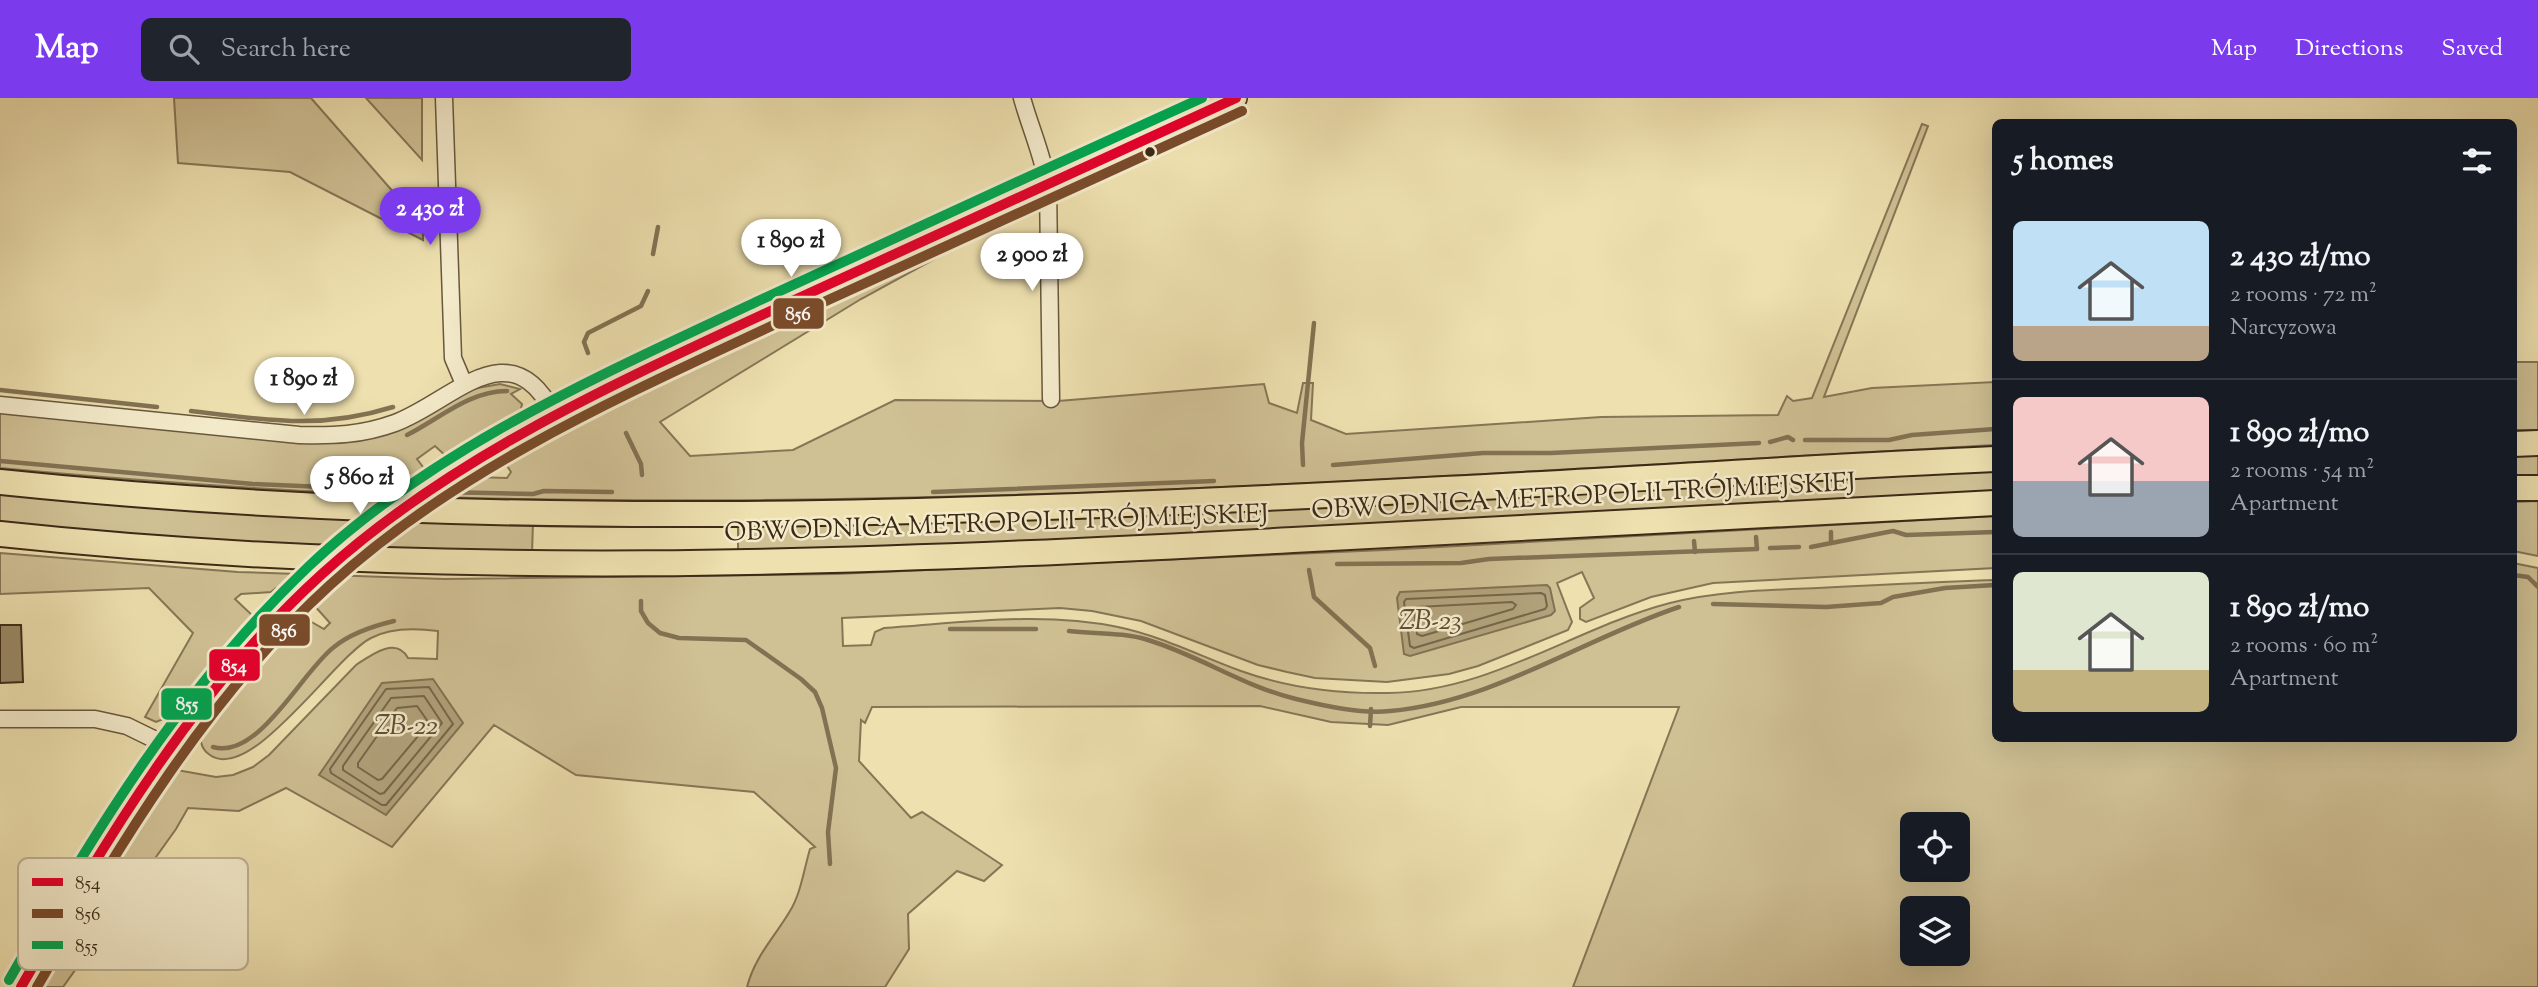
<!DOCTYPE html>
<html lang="en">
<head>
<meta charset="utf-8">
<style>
  :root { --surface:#171b24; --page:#20242c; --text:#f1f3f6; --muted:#9ea1a6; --line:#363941; --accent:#7c3aed }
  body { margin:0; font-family:"Sorts Mill Goudy",serif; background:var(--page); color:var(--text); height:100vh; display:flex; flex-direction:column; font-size:26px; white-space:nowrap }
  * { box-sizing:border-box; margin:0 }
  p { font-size:23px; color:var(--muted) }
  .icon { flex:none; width:38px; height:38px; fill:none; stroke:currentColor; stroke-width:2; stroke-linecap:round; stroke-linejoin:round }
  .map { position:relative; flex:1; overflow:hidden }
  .details { position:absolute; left:1992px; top:21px; width:525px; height:623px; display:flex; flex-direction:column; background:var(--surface); border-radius:10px; box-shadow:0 7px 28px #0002 }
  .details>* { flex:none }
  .buttons { position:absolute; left:1900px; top:714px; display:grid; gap:14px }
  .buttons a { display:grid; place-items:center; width:70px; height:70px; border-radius:10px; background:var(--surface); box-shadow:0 7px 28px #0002; font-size:35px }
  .price { position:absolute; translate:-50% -60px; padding:0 16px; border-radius:24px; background:#fff; color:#222; font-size:23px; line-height:46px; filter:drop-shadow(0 2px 4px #0008) }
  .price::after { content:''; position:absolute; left:50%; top:42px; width:21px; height:16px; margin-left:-10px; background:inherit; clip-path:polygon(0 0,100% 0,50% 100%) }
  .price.on { background:var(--accent); color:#fff }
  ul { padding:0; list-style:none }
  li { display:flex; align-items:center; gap:21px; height:175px; padding:0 21px }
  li+li { border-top:2px solid var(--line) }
  li span { display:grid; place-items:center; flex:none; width:196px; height:140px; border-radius:10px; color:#555 }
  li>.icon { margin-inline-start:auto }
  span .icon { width:84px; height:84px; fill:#fffc; stroke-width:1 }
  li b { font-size:30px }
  h2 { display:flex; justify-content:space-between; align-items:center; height:84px; padding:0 21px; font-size:30px }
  header { display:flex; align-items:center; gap:42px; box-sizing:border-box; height:98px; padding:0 35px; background:var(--accent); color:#fff }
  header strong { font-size:33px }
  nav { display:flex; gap:38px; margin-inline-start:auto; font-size:24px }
  .search { width:490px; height:63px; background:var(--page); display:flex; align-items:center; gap:18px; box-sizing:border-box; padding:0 24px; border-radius:10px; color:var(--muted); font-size:26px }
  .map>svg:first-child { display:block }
  .green { fill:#d0c195; stroke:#867656; stroke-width:2; fill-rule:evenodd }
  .water { fill:#b1a27b; stroke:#827253; stroke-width:2 }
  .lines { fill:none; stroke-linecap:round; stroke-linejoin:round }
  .shore { stroke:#766649; stroke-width:2 }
  .stream { stroke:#827253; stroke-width:4.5 }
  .building { fill:#998966; stroke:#3c2a17; stroke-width:2 }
  .minor-casing { stroke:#68583d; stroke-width:19 }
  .major-casing { stroke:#3c2a17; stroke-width:24 }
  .highway-casing { stroke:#3c2a17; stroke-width:28 }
  .minor { stroke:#f4ebcb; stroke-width:16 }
  .major { stroke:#eee0af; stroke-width:21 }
  .highway { stroke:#eee0af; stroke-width:24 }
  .major-bridge-casing { stroke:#3c2a17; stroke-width:24; stroke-linecap:butt }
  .major-bridge { stroke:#eee0af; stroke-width:21 }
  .bus-1-casing { stroke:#f4ebcb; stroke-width:16 }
  .bus-2-casing { stroke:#f4ebcb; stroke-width:16 }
  .bus-3-casing { stroke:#f4ebcb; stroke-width:16 }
  .bus-1 { stroke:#e4002b; stroke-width:10 }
  .bus-2 { stroke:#7a4b2a; stroke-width:10 }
  .bus-3 { stroke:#00a651; stroke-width:10 }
  .bus-dot { fill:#3c2a17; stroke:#f4ebcb; stroke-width:2.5 }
  .labels { text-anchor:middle; stroke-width:5; stroke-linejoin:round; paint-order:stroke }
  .street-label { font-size:26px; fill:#3c2a17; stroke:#f4ebcb }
  .water-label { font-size:28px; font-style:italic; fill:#5f4e35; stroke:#f4ebcb }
  .key { fill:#f4ebcb; stroke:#bdb195; stroke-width:2 }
  .key-label { font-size:19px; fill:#3c2a17 }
  .line-badge { stroke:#f4ebcb; stroke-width:2.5 }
  .badge-label { font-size:19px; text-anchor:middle; font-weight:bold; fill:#fff }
</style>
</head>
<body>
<header>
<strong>Map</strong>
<div class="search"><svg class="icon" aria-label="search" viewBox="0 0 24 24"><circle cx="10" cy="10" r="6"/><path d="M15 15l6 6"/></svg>Search here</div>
<nav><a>Map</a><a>Directions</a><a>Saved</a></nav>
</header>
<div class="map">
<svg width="2538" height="889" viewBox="0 0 2538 889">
  <rect width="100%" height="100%" fill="#eee0af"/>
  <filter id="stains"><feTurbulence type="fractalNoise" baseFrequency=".00286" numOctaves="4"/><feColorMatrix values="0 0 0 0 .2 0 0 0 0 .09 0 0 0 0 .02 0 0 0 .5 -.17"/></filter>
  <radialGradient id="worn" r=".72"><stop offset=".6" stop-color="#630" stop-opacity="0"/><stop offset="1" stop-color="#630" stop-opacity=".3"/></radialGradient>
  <g class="green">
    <path d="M174,0H311L423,128V142L290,74L178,65Z"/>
    <path d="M366,0H422V62Z"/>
    <path d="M1922,26L1928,28L1824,299L1872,290L1995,284V347C1505,374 1011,410 521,401C347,398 173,386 0,370V313L313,344L472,291L500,286L520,291L511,296L522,306L520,315L447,359L435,348L417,361L426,373L462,385L474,379L507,380L511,374L500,357L536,335L935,146L940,158L861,201L660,324L690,358L793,352L895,302L1058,303L1264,286L1269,305L1297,315L1303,285H1313L1311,322L1346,336L1601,319L1778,317L1787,298L1793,303L1812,300Z"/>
    <rect x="2513" y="264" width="25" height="68"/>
    <rect x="2513" y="355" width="25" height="26"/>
    <path d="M1995,370V395L1092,443L738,455V425Z"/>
    <path d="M0,393L533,424L532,456L363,452L0,429Z"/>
    <path d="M2538,403V458L2513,453V404Z"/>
    <path d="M1995,418V470L1713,485L1651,499L1586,524L1580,521V510L1594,500L1582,474L1557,485L1572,524L1568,532L1478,568L1449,576L1387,584L1315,580L1287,574L1258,567L1141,523L1092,513L1060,510L842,520L843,548L871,547L875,534L884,530C961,525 1041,513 1118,529C1161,538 1200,558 1241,573C1288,590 1339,596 1388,595C1490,594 1574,530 1670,505C1718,493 1768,492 1818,490C1877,487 1936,484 1995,482V640H2513V465L2538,470V889H1573L1679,609H1461L1388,627L1331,624L1260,608L872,609L865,625L861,622L859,663L911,720L922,714L1002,767L984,783L957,773L908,816L909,851L885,889H747C755,858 774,840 790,813C801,795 804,771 810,751L815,749L754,694L576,677L494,627L392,749L286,690L239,713L188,710L176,731L63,889H30L73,826L126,737L166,677L177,672L216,679L233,677L253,669L269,657L356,567C371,557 396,538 408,560L437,561L438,533C416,530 391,529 371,540C335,558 251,686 210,657C200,651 199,639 202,629L294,514L324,531L330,525L312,505L318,499L276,490L271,494L241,496L235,501L254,519L211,566L166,620L156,624L145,619L193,535L149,490L0,496V455L238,474L444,481L836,476L1385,452ZM1913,726H1958V772H1913ZM1913,810H1958V856H1913Z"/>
  </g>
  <g class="water">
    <path d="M1547,487L1550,490L1555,513L1551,517L1410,558L1404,556L1397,500L1400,494Z"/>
    <path d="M433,581L463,625L386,717L319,677L382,585Z"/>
  </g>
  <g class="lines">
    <g class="shore">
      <path d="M1541,495L1545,497L1547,508L1545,511L1414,550L1410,548L1404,504L1406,501Z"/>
      <path d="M1512,504L1516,507L1513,511L1422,538L1417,536L1414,512L1417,509Z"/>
      <path d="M429,589L453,626L386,707H382L331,675L330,671L386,591Z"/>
      <path d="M424,598L442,625L384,695L380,696L343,672V668L391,600Z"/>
      <path d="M417,608L429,625L382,681L378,682L358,669V665L397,610Z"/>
    </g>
    <g class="stream">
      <path d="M653,156L658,129"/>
      <path d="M588,255L584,244L588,235L641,208L648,193"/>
      <path d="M0,292L157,309"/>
      <path d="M191,313C266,322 319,332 393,309"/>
      <path d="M626,335L641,366L642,377"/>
      <path d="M407,337C439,321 469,293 507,293"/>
      <path d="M1805,342H1889L1912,337L1995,331"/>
      <path d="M1770,344L1788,339L1793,342"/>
      <path d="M0,363L253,386L416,393"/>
      <path d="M1303,367L1302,345L1314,225"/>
      <path d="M1333,367L1483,355H1551L1759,345"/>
      <path d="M442,394L533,396L544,393L612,394"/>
      <path d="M933,394L1214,383"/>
      <path d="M1831,434V445"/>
      <path d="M1756,439L1757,451"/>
      <path d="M1694,443L1695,454"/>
      <path d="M1811,449L1893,433L1906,437L1995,434"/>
      <path d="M1770,450L1799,449"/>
      <path d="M1337,466L1461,465L1489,461L1757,451"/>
      <path d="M1309,472L1314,499L1370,550L1375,568"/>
      <path d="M2513,477L2528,479L2538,489"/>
      <path d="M641,503V513L648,525L660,535L679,540L746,542L801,581L815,594L822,610L836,670L828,734L830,766"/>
      <path d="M1713,506L1826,509L1881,505L1893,499L1945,490L1995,487"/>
      <path d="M950,531H1036"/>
      <path d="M1069,533C1095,536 1123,534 1148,542C1198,557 1245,589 1296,601C1325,608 1360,616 1390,613C1493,604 1583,541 1679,509"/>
      <path d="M1370,628L1371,611"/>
      <path d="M213,649C259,662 302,573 334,549C351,535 373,528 394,523"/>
    </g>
  </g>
  <path class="building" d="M0,527H21L23,584L0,585Z"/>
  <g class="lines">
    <defs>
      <g id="minor">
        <path d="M444,0L453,260L464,286"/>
        <path d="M1022,0C1030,29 1043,58 1048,88L1051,301"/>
        <path d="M0,307L299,337C333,338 362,337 395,325C452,304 510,229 554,316"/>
        <path d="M0,621H95L127,628L170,649"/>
      </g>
      <g id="major">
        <path d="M456,374L554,316L923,143L1236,0"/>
        <path d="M21,889C100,752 182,615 295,502"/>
      </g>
      <g id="highway">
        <path d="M2513,346L2538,345"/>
        <path d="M0,384C479,434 963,417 1444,391C1628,382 1811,369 1995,361"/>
        <path d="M2513,390H2538"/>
        <path d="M0,436C429,482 863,466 1293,442C1527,430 1761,417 1995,405"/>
      </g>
    </defs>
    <use href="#minor" class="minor-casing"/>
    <use href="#major" class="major-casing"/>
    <use href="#highway" class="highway-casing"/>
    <use href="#minor" class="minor"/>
    <use href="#major" class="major"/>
    <use href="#highway" class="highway"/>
    <defs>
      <path id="major-bridge" d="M295,502L373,434L456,374"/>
    </defs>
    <use href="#major-bridge" class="major-bridge-casing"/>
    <use href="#major-bridge" class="major-bridge"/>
    <defs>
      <path id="bus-1" d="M21,889C106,742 195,591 322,476C453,357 618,284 777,210C929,139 1082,69 1236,0"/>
      <path id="bus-2" d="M37,889C120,746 207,599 330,487C459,369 624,297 780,224C934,153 1088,82 1242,13"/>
      <path id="bus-3" d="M9,882C94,734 184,587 309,468C435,349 601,277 756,204C904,136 1053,67 1202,0"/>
    </defs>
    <use href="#bus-1" class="bus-1-casing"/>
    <use href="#bus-2" class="bus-2-casing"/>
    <use href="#bus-3" class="bus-3-casing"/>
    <use href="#bus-1" class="bus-1"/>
    <use href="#bus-2" class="bus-2"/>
    <use href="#bus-3" class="bus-3"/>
  </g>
  <circle class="bus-dot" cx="1150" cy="54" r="6"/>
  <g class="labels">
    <g class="street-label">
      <text transform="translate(1583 397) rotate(-3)" y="9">OBWODNICA METROPOLII TRÓJMIEJSKIEJ</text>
      <text transform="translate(996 424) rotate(-2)" y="9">OBWODNICA METROPOLII TRÓJMIEJSKIEJ</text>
    </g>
    <g class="water-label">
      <text x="1430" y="531">ZB-23</text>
      <text x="406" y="636">ZB-22</text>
    </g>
  </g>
  <rect x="18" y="760" width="230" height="112" rx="10" class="key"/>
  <rect x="32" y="780" width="31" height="8" fill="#e4002b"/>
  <rect x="32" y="811" width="31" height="9" fill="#7a4b2a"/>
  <rect x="32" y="843" width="31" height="8" fill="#00a651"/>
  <g class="key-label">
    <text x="75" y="791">854</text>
    <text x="75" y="822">856</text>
    <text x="75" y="854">855</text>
  </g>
  <g class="line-badge">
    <rect x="772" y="199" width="53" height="33" rx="7" fill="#7a4b2a"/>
    <rect x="258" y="515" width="53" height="34" rx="7" fill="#7a4b2a"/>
    <rect x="208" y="550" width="53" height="34" rx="7" fill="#e4002b"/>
    <rect x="160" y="589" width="53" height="34" rx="7" fill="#00a651"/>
  </g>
  <g class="badge-label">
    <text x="798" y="222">856</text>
    <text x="284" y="539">856</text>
    <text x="234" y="574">854</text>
    <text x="187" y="612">855</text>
  </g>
  <rect width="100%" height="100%" filter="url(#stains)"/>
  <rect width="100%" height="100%" fill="url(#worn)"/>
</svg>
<div class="buttons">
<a><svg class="icon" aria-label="locate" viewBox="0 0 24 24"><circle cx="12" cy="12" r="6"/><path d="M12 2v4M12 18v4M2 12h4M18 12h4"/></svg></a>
<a><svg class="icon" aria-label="layers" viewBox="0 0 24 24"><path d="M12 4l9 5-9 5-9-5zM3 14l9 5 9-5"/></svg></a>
</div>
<b class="price on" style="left:430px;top:149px">2 430 zł</b>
<b class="price" style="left:791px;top:181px">1 890 zł</b>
<b class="price" style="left:1032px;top:195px">2 900 zł</b>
<b class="price" style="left:304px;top:319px">1 890 zł</b>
<b class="price" style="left:360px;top:418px">5 860 zł</b>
<section class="details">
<h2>5 homes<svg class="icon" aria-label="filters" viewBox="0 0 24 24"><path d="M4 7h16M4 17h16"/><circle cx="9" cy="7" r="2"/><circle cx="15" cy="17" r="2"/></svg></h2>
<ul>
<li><span style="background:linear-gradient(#bfe0f5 75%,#b9a48a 0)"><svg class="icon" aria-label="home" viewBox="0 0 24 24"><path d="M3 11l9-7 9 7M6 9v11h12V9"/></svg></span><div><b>2 430 zł/mo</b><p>2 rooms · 72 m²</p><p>Narcyzowa</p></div></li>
<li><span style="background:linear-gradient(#f6c9c9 60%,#9aa5b1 0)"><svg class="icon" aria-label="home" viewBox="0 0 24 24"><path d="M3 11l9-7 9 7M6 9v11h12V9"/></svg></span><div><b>1 890 zł/mo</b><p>2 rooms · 54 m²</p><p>Apartment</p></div></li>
<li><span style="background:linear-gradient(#dfe7d0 70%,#c2b280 0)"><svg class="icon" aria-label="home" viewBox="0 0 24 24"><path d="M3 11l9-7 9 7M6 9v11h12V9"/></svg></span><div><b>1 890 zł/mo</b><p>2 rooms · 60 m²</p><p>Apartment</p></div></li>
</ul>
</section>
</div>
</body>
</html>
